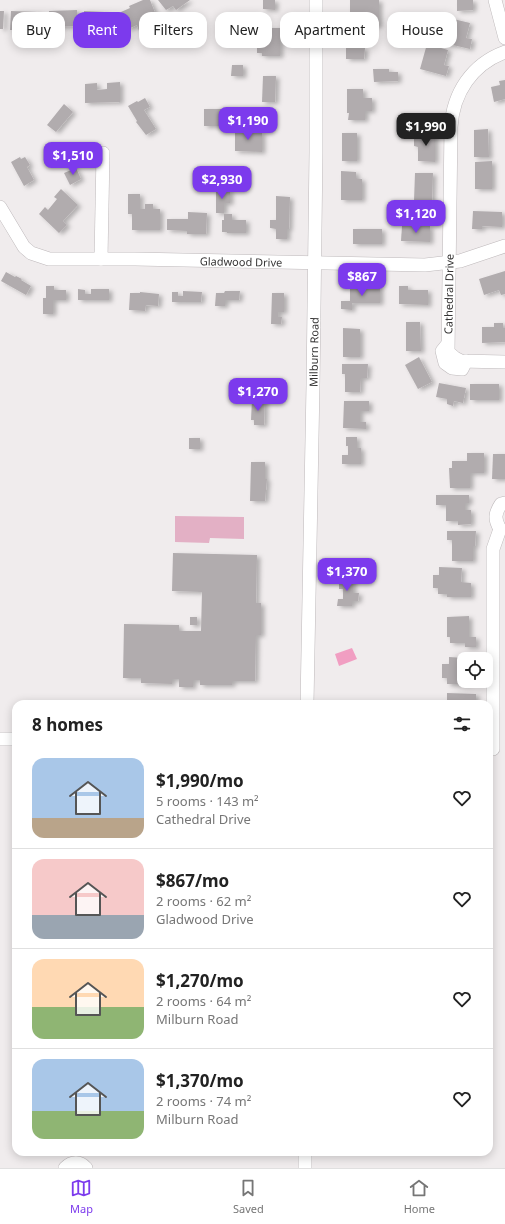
<!DOCTYPE html>
<html lang="en">
<head>
<meta charset="utf-8">
<style>
  :root { --surface:#fff; --page:#f2f2f2; --text:#222; --muted:#767676; --line:#e0e0e0; --accent:#7c3aed }
  body { margin:0; font-family:"Noto Sans",sans-serif; background:var(--page); color:var(--text); height:100vh; display:flex; flex-direction:column; font-size:15px; white-space:nowrap }
  * { box-sizing:border-box; margin:0 }
  p { font-size:13px; color:var(--muted) }
  .icon { flex:none; width:22px; height:22px; fill:none; stroke:currentColor; stroke-width:2; stroke-linecap:round; stroke-linejoin:round }
  .map { position:relative; flex:1; overflow:hidden }
  .sheet { position:absolute; left:12px; top:700px; width:481px; height:456px; display:flex; flex-direction:column; background:var(--surface); border-radius:12px; box-shadow:0 2px 10px #0003 }
  .sheet>* { flex:none }
  .banner { position:absolute; left:12px; top:12px; width:481px; height:36px; display:flex; gap:8px }
  .buttons { position:absolute; left:457px; top:652px; display:grid; gap:8px }
  .buttons a { display:grid; place-items:center; width:36px; height:36px; border-radius:8px; background:var(--surface); box-shadow:0 2px 10px #0003; font-size:20px }
  .price { position:absolute; translate:-50% -34px; padding:0 9px; border-radius:8px; background:var(--accent); color:#fff; font-size:13px; line-height:26px; filter:drop-shadow(0 1px 2px #0008) }
  .price::after { content:''; position:absolute; left:50%; top:24px; width:12px; height:9px; margin-left:-6px; background:inherit; clip-path:polygon(0 0,100% 0,50% 100%) }
  .price.active { background:#222; color:#fff }
  ul { padding:0; list-style:none }
  li { display:flex; align-items:center; gap:12px; height:100px; padding:0 20px }
  li+li { border-top:1px solid var(--line) }
  li span { display:grid; place-items:center; flex:none; width:112px; height:80px; border-radius:12px; color:#555 }
  li>.icon { margin-inline-start:auto }
  span .icon { width:48px; height:48px; fill:#fffc; stroke-width:1 }
  li b { font-size:17px }
  h2 { display:flex; justify-content:space-between; align-items:center; height:48px; padding:0 20px; font-size:17px }
  .chip { padding:0 14px; border-radius:12px; background:var(--surface); box-shadow:0 2px 10px #0003; font-size:14px; line-height:36px }
  .chip.active { background:var(--accent); color:#fff }
  .tabs { display:flex; justify-content:space-around; align-items:center; height:56px; border-top:1px solid var(--line); background:var(--surface); font-size:11px; color:var(--muted) }
  .tabs a { display:grid; justify-items:center; gap:2px }
  .tabs .active { color:var(--accent) }
  .map>svg:first-child { display:block }
  .green { fill:#e3b0c5 }
  .water { fill:#f19ec2 }
  .building { fill:#b1acae; filter:url(#shadow) }
  .lines { fill:none; stroke-linecap:round; stroke-linejoin:round }
  .minor-casing { stroke:#beb9bb; stroke-width:14 }
  .minor { stroke:#fff; stroke-width:13 }
  .labels { text-anchor:middle; stroke-width:3; stroke-linejoin:round; paint-order:stroke }
  .street-label { font-size:11px; fill:#353434; stroke:#fff }
</style>
</head>
<body>
<div class="map">
<svg width="505" height="1168" viewBox="0 0 505 1168">
  <defs>
    <filter id="shadow"><feDropShadow dx="3.5" dy="2" stdDeviation="2" flood-color="#0004"/></filter>
  </defs>
  <rect width="100%" height="100%" fill="#f0eced"/>
  <path class="green" d="M175,516L244,517V539L210,538L209,543L175,542Z"/>
  <path class="water" d="M352,648L357,659L339,666L335,654Z"/>
  <g class="building">
    <path d="M143,0H150L156,15L147,19L150,26L139,31L137,25L128,29L121,12L130,8L129,6Z"/>
    <path d="M158,0H190L176,10L173,6L166,10Z"/>
    <path d="M263,0H275V10L263,9Z"/>
    <path d="M350,0H379V26H358V23H350Z"/>
    <path d="M457,0H473V10L457,11Z"/>
    <path d="M77,10V26L49,27V11Z"/>
    <path d="M0,11H4L3,29H0Z"/>
    <path d="M11,11L38,12V31L10,30Z"/>
    <path d="M84,11L105,12V16H114V32H96V38H84Z"/>
    <path d="M449,18L470,23L466,38L472,39L470,49L444,43Z"/>
    <path d="M267,28H280V56H262V53H257V47H262V38H267Z"/>
    <path d="M427,44L448,50L444,65L449,66L446,76L420,69Z"/>
    <path d="M346,47L365,48L364,59H346Z"/>
    <path d="M232,65H243V76H231Z"/>
    <path d="M373,69H389V72H398V81L374,82Z"/>
    <path d="M263,76H276L275,102H262Z"/>
    <path d="M505,80V99L494,102L491,87L500,85L499,81Z"/>
    <path d="M120,82V102L85,103V84L97,83V90L107,89V83Z"/>
    <path d="M347,89H363V98H372V111H365V120H348L349,113H347Z"/>
    <path d="M145,98L150,107L144,110L156,129L146,135L136,122L137,121L128,106L137,101L138,102Z"/>
    <path d="M64,104L73,112L56,132L47,125Z"/>
    <path d="M204,109H234L233,126H204Z"/>
    <path d="M235,127H245L244,131L262,132V152L235,151Z"/>
    <path d="M488,129L489,157H474V130Z"/>
    <rect x="342" y="133" width="15" height="28"/>
    <path d="M418,133L435,134V162L418,161V147L414,146V139H418Z"/>
    <path d="M20,157L21,159L25,157L30,165L27,167L34,180L24,186L11,162Z"/>
    <path d="M492,161V189H475V162Z"/>
    <path d="M76,168L81,179L70,185L64,173Z"/>
    <path d="M341,171L356,172V178L362,179V200H341Z"/>
    <path d="M415,173H433L432,201H414Z"/>
    <path d="M61,189L78,205L63,221L67,225L59,233L39,214L45,207L48,210L57,199L54,197Z"/>
    <path d="M216,190H230V203H224V213H216Z"/>
    <path d="M128,194H140V209H145V204H153V209H160V230H132V214H128Z"/>
    <path d="M276,196L290,197L289,229H287V239H276V229L270,228V220H276Z"/>
    <path d="M473,211L502,212V227L482,226V229H472Z"/>
    <path d="M188,212L207,213L206,234H187V231L167,230V219H188Z"/>
    <path d="M224,214H232V220H246V233H227V232H222V220H224Z"/>
    <path d="M402,226H430V242L401,241Z"/>
    <rect x="353" y="229" width="29" height="15"/>
    <path d="M505,271V294L501,295L499,290L484,295L479,279Z"/>
    <path d="M6,272L15,277L16,276L22,279L21,280L31,286L26,295L1,281Z"/>
    <path d="M46,286H54V290H66V300H53V314H43V298H46Z"/>
    <path d="M399,286H408V290H428V305L399,304Z"/>
    <path d="M350,287H380V303H352V310L341,309V301H350Z"/>
    <path d="M78,289L85,290V294H91V289H109V300H78Z"/>
    <path d="M183,291L202,292L201,302H172V292H178V296H183Z"/>
    <path d="M225,291H240L239,300H225V306H215L216,293H224Z"/>
    <path d="M140,292L159,294L158,306L146,305L145,311L129,310L130,293H140Z"/>
    <path d="M272,293H284V312H278V317H282L281,324H271Z"/>
    <path d="M406,322H420L421,351H406Z"/>
    <path d="M494,323H503V328H505V342L482,343V327H494Z"/>
    <path d="M343,328L360,329V357H343Z"/>
    <path d="M419,357L432,382L418,389L405,365Z"/>
    <path d="M342,364H368L367,378H361L360,392H345V374H342Z"/>
    <path d="M439,383L466,388L463,403L454,401L453,406L447,404V399L436,397Z"/>
    <rect x="470" y="384" width="29" height="16"/>
    <path d="M252,399H265L264,425H254V420H251Z"/>
    <path d="M344,401H369V411H360V422H366V429L343,428Z"/>
    <path d="M346,437H357V448H361V464H342V455H348V446H346Z"/>
    <rect x="189" y="438" width="11" height="11"/>
    <path d="M467,453H484V473H470V488H450L449,468H452V461H467Z"/>
    <path d="M493,454H505V479H492Z"/>
    <path d="M251,462H265V479H267L265,501H250Z"/>
    <path d="M436,495H469V503H465V510H471V524L458,525V521H446V505H436Z"/>
    <path d="M447,531H476L475,546H473V561H452V540H447Z"/>
    <path d="M173,553L257,555L256,603H261V635H256L255,681H232V685H200V680H193V687H179V679H172V684L141,683V678H123L124,624L179,625V631H201L202,592L172,591Z"/>
    <path d="M439,567L462,568L461,582L471,583V597H447V594H438V588H433V575H439Z"/>
    <path d="M339,577H353V593H359L358,601H352V606H337L338,599H343V589H339Z"/>
    <path d="M469,616V637H476V647H465V643H450V637H447V617Z"/>
    <rect x="190" y="617" width="7" height="8"/>
    <rect x="464" y="655" width="11" height="4"/>
    <path d="M449,657L464,658V681H468V684H447V678H442V664H449Z"/>
    <path d="M447,693L476,694V704H447Z"/>
  </g>
  <g class="lines">
    <defs>
      <g id="minor">
        <path d="M495,0L505,38"/>
        <path d="M505,52C472,64 453,93 451,127L448,352L455,358L461,361L505,362"/>
        <path d="M0,207L24,247L31,253L49,259H135L425,265L460,261L505,246"/>
        <path d="M101,259L103,153"/>
        <path d="M446,346L442,351L445,363L452,368L462,369L466,361"/>
        <path d="M500,529C494,519 495,513 501,504L505,503"/>
        <path d="M307,704L313,385L316,152V0"/>
        <path d="M0,739H16"/>
        <path d="M493,749V549L500,529"/>
        <path d="M65,1168C72,1161 80,1161 86,1168"/>
        <path d="M305,1168V1152"/>
      </g>
    </defs>
    <use href="#minor" class="minor-casing"/>
    <use href="#minor" class="minor"/>
  </g>
  <g class="labels">
    <g class="street-label">
      <text transform="translate(241 262) rotate(1)" y="4">Gladwood Drive</text>
      <text transform="translate(449 294) rotate(-89)" y="4">Cathedral Drive</text>
      <text transform="translate(314 352) rotate(-89)" y="4">Milburn Road</text>
    </g>
  </g>
</svg>
<div class="buttons">
<a><svg class="icon" aria-label="locate" viewBox="0 0 24 24"><circle cx="12" cy="12" r="6"/><path d="M12 2v4M12 18v4M2 12h4M18 12h4"/></svg></a>
</div>
<b class="price" style="left:248px;top:141px">$1,190</b>
<b class="price active" style="left:426px;top:147px">$1,990</b>
<b class="price" style="left:73px;top:176px">$1,510</b>
<b class="price" style="left:222px;top:200px">$2,930</b>
<b class="price" style="left:416px;top:234px">$1,120</b>
<b class="price" style="left:362px;top:297px">$867</b>
<b class="price" style="left:258px;top:412px">$1,270</b>
<b class="price" style="left:347px;top:592px">$1,370</b>
<div class="banner">
<a class="chip">Buy</a>
<a class="chip active">Rent</a>
<a class="chip">Filters</a>
<a class="chip">New</a>
<a class="chip">Apartment</a>
<a class="chip">House</a>
</div>
<section class="sheet">
<h2>8 homes<svg class="icon" aria-label="filters" viewBox="0 0 24 24"><path d="M4 7h16M4 17h16"/><circle cx="9" cy="7" r="2"/><circle cx="15" cy="17" r="2"/></svg></h2>
<ul>
<li><span style="background:linear-gradient(#a9c7e8 75%,#b9a48a 0)"><svg class="icon" aria-label="home" viewBox="0 0 24 24"><path d="M3 11l9-7 9 7M6 9v11h12V9"/></svg></span><div><b>$1,990/mo</b><p>5 rooms · 143 m²</p><p>Cathedral Drive</p></div><svg class="icon" aria-label="heart" viewBox="0 0 24 24"><path d="M12 20l-8-8c-3-5 5-10 8-4 3-6 11-1 8 4z"/></svg></li>
<li><span style="background:linear-gradient(#f6c9c9 70%,#9aa5b1 0)"><svg class="icon" aria-label="home" viewBox="0 0 24 24"><path d="M3 11l9-7 9 7M6 9v11h12V9"/></svg></span><div><b>$867/mo</b><p>2 rooms · 62 m²</p><p>Gladwood Drive</p></div><svg class="icon" aria-label="heart" viewBox="0 0 24 24"><path d="M12 20l-8-8c-3-5 5-10 8-4 3-6 11-1 8 4z"/></svg></li>
<li><span style="background:linear-gradient(#ffd9b3 60%,#8fb573 0)"><svg class="icon" aria-label="home" viewBox="0 0 24 24"><path d="M3 11l9-7 9 7M6 9v11h12V9"/></svg></span><div><b>$1,270/mo</b><p>2 rooms · 64 m²</p><p>Milburn Road</p></div><svg class="icon" aria-label="heart" viewBox="0 0 24 24"><path d="M12 20l-8-8c-3-5 5-10 8-4 3-6 11-1 8 4z"/></svg></li>
<li><span style="background:linear-gradient(#a9c7e8 65%,#8fb573 0)"><svg class="icon" aria-label="home" viewBox="0 0 24 24"><path d="M3 11l9-7 9 7M6 9v11h12V9"/></svg></span><div><b>$1,370/mo</b><p>2 rooms · 74 m²</p><p>Milburn Road</p></div><svg class="icon" aria-label="heart" viewBox="0 0 24 24"><path d="M12 20l-8-8c-3-5 5-10 8-4 3-6 11-1 8 4z"/></svg></li>
</ul>
</section>
</div>
<nav class="tabs">
<a class="active"><svg class="icon" aria-label="map" viewBox="0 0 24 24"><path d="M3 6l6-2 6 2 6-2v14l-6 2-6-2-6 2zM9 4v14M15 6v14"/></svg>Map</a>
<a><svg class="icon" aria-label="saved" viewBox="0 0 24 24"><path d="M7 4h10v16l-5-4-5 4z"/></svg>Saved</a>
<a><svg class="icon" aria-label="home" viewBox="0 0 24 24"><path d="M3 11l9-7 9 7M6 9v11h12V9"/></svg>Home</a>
</nav>
</body>
</html>
